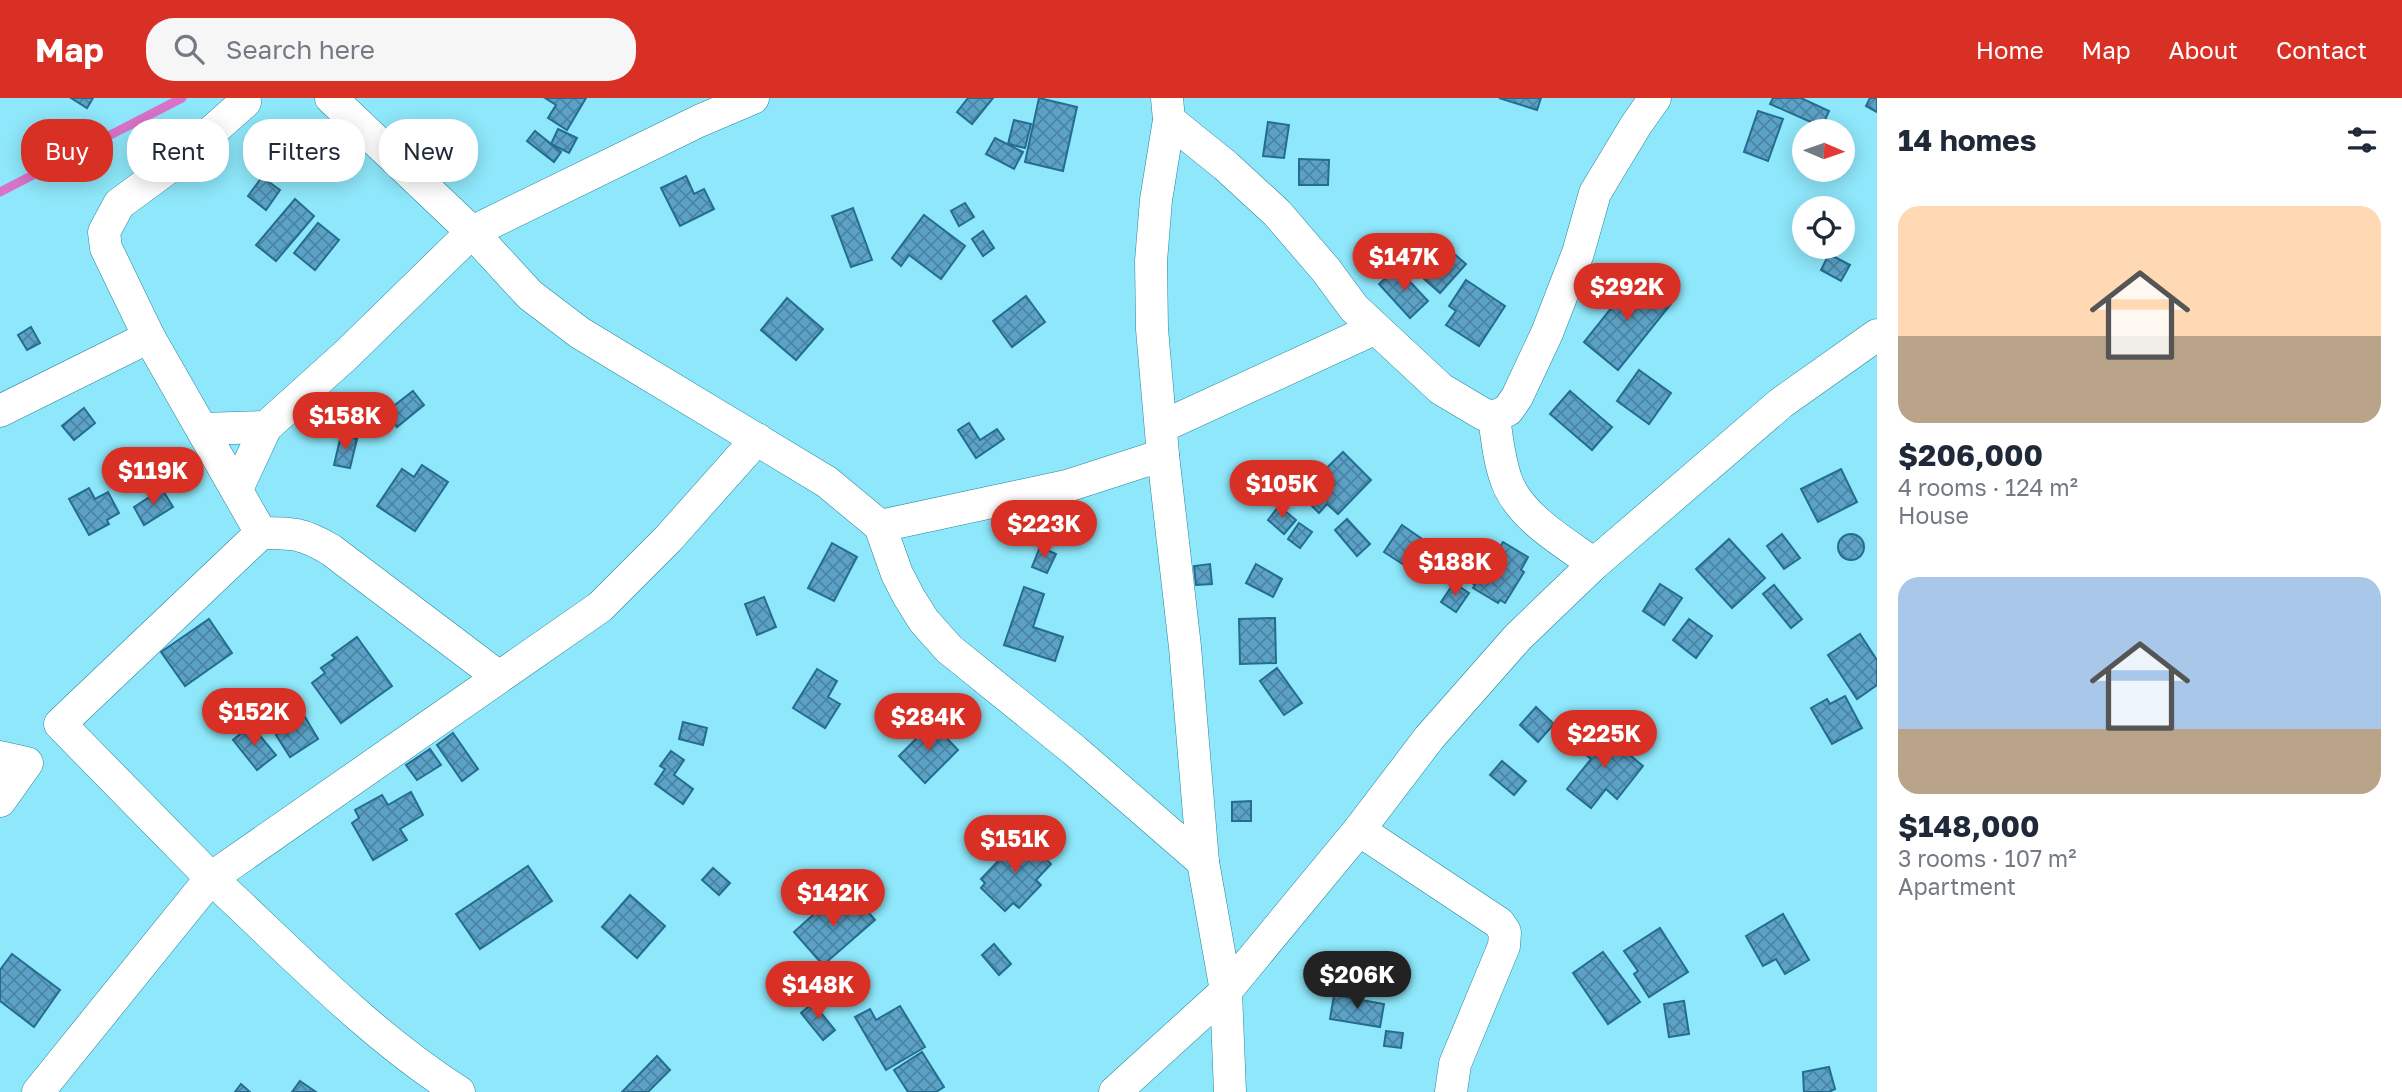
<!DOCTYPE html>
<html lang="en">
<head>
<meta charset="utf-8">
<style>
  :root { --surface:#fff; --page:#f6f6f7; --text:#1f2937; --muted:#747a83; --accent:#d93025 }
  body { margin:0; font-family:"Golos Text",sans-serif; background:var(--page); color:var(--text); height:100vh; display:flex; flex-direction:column; font-size:26px; white-space:nowrap }
  * { box-sizing:border-box; margin:0 }
  p { font-size:23px; color:var(--muted) }
  .icon { flex:none; width:38px; height:38px; fill:none; stroke:currentColor; stroke-width:2; stroke-linecap:round; stroke-linejoin:round }
  .map { position:relative; flex:1; overflow:hidden }
  .side { display:flex; flex-direction:column; background:var(--surface); width:525px }
  .side>* { flex:none }
  .guide { position:absolute; left:21px; top:21px; width:665px; height:63px; display:flex; gap:14px }
  .needle { width:46px; rotate:92deg }
  .controls { position:absolute; left:1792px; top:21px; display:grid; gap:14px }
  .controls a { display:grid; place-items:center; width:63px; height:63px; border-radius:50%; background:var(--surface); box-shadow:0 4px 18px #0003; font-size:35px }
  .price { position:absolute; translate:-50% -60px; padding:0 16px; border-radius:24px; background:var(--accent); color:#fff; font-size:23px; line-height:46px; filter:drop-shadow(0 2px 4px #0008) }
  .price::after { content:''; position:absolute; left:50%; top:42px; width:21px; height:16px; margin-left:-10px; background:inherit; clip-path:polygon(0 0,100% 0,50% 100%) }
  .price.current { background:#222; color:#fff }
  ul { padding:0; list-style:none }
  li { display:grid; align-content:center; gap:14px; height:371px; padding:0 21px }
  li span { display:grid; place-items:center; height:217px; border-radius:21px; color:#555 }
  li>.icon { margin-inline-start:auto }
  span .icon { width:126px; height:126px; fill:#fffc; stroke-width:1 }
  li b { font-size:30px }
  h2 { display:flex; justify-content:space-between; align-items:center; height:84px; padding:0 21px; font-size:30px }
  .pill { padding:0 24px; border-radius:28px; background:var(--surface); box-shadow:0 4px 18px #0003; font-size:24px; line-height:63px }
  .pill.current { background:var(--accent); color:#fff }
  header { display:flex; align-items:center; gap:42px; box-sizing:border-box; height:98px; padding:0 35px; background:var(--accent); color:#fff }
  header strong { font-size:33px }
  nav { display:flex; gap:38px; margin-inline-start:auto; font-size:24px }
  .search { width:490px; height:63px; background:var(--page); display:flex; align-items:center; gap:18px; box-sizing:border-box; padding:0 24px; border-radius:28px; color:var(--muted); font-size:26px }
  main { display:flex; flex:1; min-height:0 }
  .map>svg:first-child { display:block }
  .lines { fill:none; stroke-linecap:round; stroke-linejoin:round }
  .stream { stroke:#d973c9; stroke-width:9 }
  .building { fill:url(#building-cross-hatch); stroke:#246d90; stroke-width:2 }
  .street-casing { stroke:#268698; stroke-width:33 }
  .street { stroke:#fff; stroke-width:32 }
</style>
</head>
<body>
<header>
<strong>Map</strong>
<div class="search"><svg class="icon" aria-label="search" viewBox="0 0 24 24"><circle cx="10" cy="10" r="6"/><path d="M15 15l6 6"/></svg>Search here</div>
<nav><a>Home</a><a>Map</a><a>About</a><a>Contact</a></nav>
</header>
<main>
<div class="map">
<svg width="1877" height="994" viewBox="0 0 1877 994">
  <defs>
    <pattern id="building-cross-hatch" width="8" height="8" patternUnits="userSpaceOnUse" patternTransform="scale(1.75)"><rect width="8" height="8" fill="#5ca2c7"/><path d="M0 0l8 8M0 8l8-8" fill="none" stroke="#4b85a3"/></pattern>
  </defs>
  <rect width="100%" height="100%" fill="#8ee7fa"/>
  <g class="lines">
    <path class="stream" d="M0,94L182,0"/>
  </g>
  <g class="building">
    <path d="M71,0H93L87,10Z"/>
    <path d="M545,0H586L567,32L548,20L556,7Z"/>
    <path d="M968,0H993L972,26L957,14Z"/>
    <path d="M1039,0L1077,9L1063,73L1025,64Z"/>
    <path d="M1499,0H1541L1537,12Z"/>
    <path d="M1773,0H1801L1829,13L1825,22L1832,24L1828,33H1807L1811,24L1770,6Z"/>
    <path d="M1870,0H1877V14L1866,8Z"/>
    <path d="M1758,13L1783,21L1768,63L1744,54Z"/>
    <path d="M1014,22L1031,26L1025,50L1008,46Z"/>
    <path d="M1268,24L1289,27L1284,60L1263,58Z"/>
    <path d="M558,31L577,40L569,55L551,46Z"/>
    <path d="M535,33L561,54L554,64L527,43Z"/>
    <path d="M995,40L1023,54L1014,71L986,56Z"/>
    <path d="M1299,61L1329,62L1328,87H1299Z"/>
    <path d="M686,78L694,96L704,91L714,111L680,128L661,90Z"/>
    <path d="M262,79L280,92L266,112L248,98Z"/>
    <path d="M295,101L314,118L276,163L256,147Z"/>
    <path d="M965,105L974,119L959,128L951,113Z"/>
    <path d="M853,110L872,162L851,169L832,118Z"/>
    <path d="M924,117L965,148L941,181L909,157L901,168L892,160Z"/>
    <path d="M318,125L339,142L315,172L294,155Z"/>
    <path d="M983,133L994,150L983,158L972,141Z"/>
    <path d="M1431,136L1466,166L1440,195L1406,165Z"/>
    <path d="M1829,156L1850,167L1841,183L1821,172Z"/>
    <path d="M1397,170L1428,203L1410,220L1379,186Z"/>
    <path d="M1637,178L1671,206L1618,272L1584,244Z"/>
    <path d="M1466,182L1505,208L1479,248L1446,227L1456,213L1449,208Z"/>
    <path d="M1026,198L1045,224L1012,249L993,223Z"/>
    <path d="M787,200L823,231L796,262L761,232Z"/>
    <path d="M31,229L40,245L27,252L18,237Z"/>
    <path d="M1639,272L1671,295L1649,326L1617,303Z"/>
    <path d="M413,293L424,307L397,329L386,314Z"/>
    <path d="M1570,293L1612,329L1592,352L1550,316Z"/>
    <path d="M84,310L95,325L74,342L62,328Z"/>
    <path d="M969,325L980,342L997,331L1004,341L976,360L958,332Z"/>
    <path d="M341,337L357,341L350,370L334,367Z"/>
    <path d="M1343,354L1371,382L1338,416L1327,406L1319,415L1300,396Z"/>
    <path d="M422,367L448,384L415,433L377,408L402,371L414,379Z"/>
    <path d="M1841,371L1857,404L1818,424L1801,391Z"/>
    <path d="M89,390L95,401L108,394L119,415L107,422L109,426L89,437L69,401Z"/>
    <path d="M162,391L173,409L144,427L134,409Z"/>
    <path d="M1279,408L1296,422L1284,436L1268,422Z"/>
    <path d="M1347,421L1370,446L1357,458L1335,432Z"/>
    <path d="M1299,425L1312,434L1300,450L1288,441Z"/>
    <path d="M1402,427L1425,443L1407,469L1384,454Z"/>
    <path d="M1782,436L1800,460L1784,471L1767,448Z"/>
    <circle cx="1851" cy="449" r="13"/>
    <path d="M1729,441L1765,480L1732,510L1696,471Z"/>
    <path d="M1503,444L1528,459L1521,472L1524,474L1505,505L1500,502L1498,505L1473,490L1475,487L1460,477L1480,445L1496,455Z"/>
    <path d="M832,445L857,459L834,503L808,490Z"/>
    <path d="M1040,449L1056,456L1047,475L1032,469Z"/>
    <path d="M1210,466L1212,486L1196,487L1194,468Z"/>
    <path d="M1256,466L1282,481L1273,499L1246,485Z"/>
    <path d="M1454,485L1469,495L1456,514L1441,504Z"/>
    <path d="M1660,486L1682,500L1664,527L1643,513Z"/>
    <path d="M1774,487L1802,521L1791,530L1763,496Z"/>
    <path d="M1024,489L1044,496L1033,529L1063,539L1055,563L1004,547Z"/>
    <path d="M764,499L776,529L757,537L745,506Z"/>
    <path d="M1275,520L1276,565L1240,566L1239,521Z"/>
    <path d="M209,521L232,555L185,588L161,554Z"/>
    <path d="M1689,521L1712,538L1696,560L1673,542Z"/>
    <path d="M1860,536L1877,562V587L1857,601L1828,557Z"/>
    <path d="M357,539L392,588L341,625L312,585L325,575L321,570L335,560L332,557Z"/>
    <path d="M1277,570L1302,605L1284,617L1260,583Z"/>
    <path d="M817,571L837,583L828,599L840,606L825,630L793,610Z"/>
    <path d="M1845,598L1862,630L1832,646L1811,610L1827,601L1830,606Z"/>
    <path d="M1536,609L1554,626L1538,644L1520,627Z"/>
    <path d="M305,619L318,641L290,659L276,637Z"/>
    <path d="M683,624L707,630L703,647L679,641Z"/>
    <path d="M932,625L958,652L925,685L899,658Z"/>
    <path d="M251,627L276,657L257,672L233,642Z"/>
    <path d="M1597,630L1643,668L1617,701L1606,691L1591,710L1567,691L1591,661L1580,652Z"/>
    <path d="M453,635L478,671L462,683L437,647Z"/>
    <path d="M430,651L441,667L417,682L406,667Z"/>
    <path d="M671,653L684,662L674,677L693,691L683,706L655,686L665,671L660,668Z"/>
    <path d="M1502,663L1526,683L1514,697L1490,677Z"/>
    <path d="M411,694L423,717L400,731L407,742L373,762L352,725L359,720L355,712L382,697L388,707Z"/>
    <path d="M1251,703V723H1232V704Z"/>
    <path d="M1022,738L1051,766L1036,782L1041,787L1019,810L1013,805L1005,813L981,790L985,785L981,781Z"/>
    <path d="M528,768L552,803L480,851L456,816Z"/>
    <path d="M713,770L730,785L719,797L702,782Z"/>
    <path d="M630,797L665,828L637,860L602,829Z"/>
    <path d="M833,799L849,816L861,806L875,822L823,867L794,834Z"/>
    <path d="M1783,816L1809,862L1785,876L1776,861L1763,868L1746,838Z"/>
    <path d="M1660,830L1688,874L1649,899L1634,876L1638,873L1624,853Z"/>
    <path d="M994,846L1011,866L999,877L982,857Z"/>
    <path d="M1603,854L1640,904L1608,926L1573,875Z"/>
    <path d="M12,856L60,892L34,929L0,903V872Z"/>
    <path d="M1345,867L1362,870L1358,897L1341,895Z"/>
    <path d="M1334,897L1384,906L1380,929L1330,921Z"/>
    <path d="M1684,903L1689,936L1669,939L1664,906Z"/>
    <path d="M813,905L835,932L823,942L801,915Z"/>
    <path d="M900,908L925,949L886,972L855,919L870,911L876,922Z"/>
    <path d="M1386,933L1403,935L1401,950L1384,948Z"/>
    <path d="M922,954L944,989L936,994H908L894,972Z"/>
    <path d="M657,958L670,972L648,994H622Z"/>
    <path d="M1829,969L1835,991L1829,994H1804L1803,974Z"/>
    <path d="M300,983L316,994H292Z"/>
    <path d="M241,986L250,994H235Z"/>
  </g>
  <g class="lines">
    <defs>
      <g id="street">
        <path d="M331,0L472,134L530,197L580,235L827,384L880,428L897,476L909,499L924,523L949,551L1074,652L1203,764"/>
        <path d="M1167,0L1169,22L1156,102L1151,163L1152,231L1163,357L1185,549L1203,764L1226,893L1230,994"/>
        <path d="M245,4L183,59L119,106L104,134L106,150L149,239L261,435L60,626L211,780L600,509L668,441L757,341"/>
        <path d="M1169,22L1226,68L1277,115L1326,172L1354,210L1441,291L1483,316L1494,319L1508,312L1517,299L1547,235L1578,155L1595,95L1636,27L1655,0"/>
        <path d="M0,313L149,239"/>
        <path d="M1494,319C1497,340 1499,363 1507,384C1521,420 1564,444 1594,466"/>
        <path d="M1161,329L1374,231"/>
        <path d="M203,331L266,329"/>
        <path d="M237,391L266,329L346,257L472,134L699,23L753,0"/>
        <path d="M880,428L1067,388L1163,357"/>
        <path d="M261,435C293,435 303,435 331,452L499,579"/>
        <path d="M0,659L27,665L0,703"/>
        <path d="M1359,732L1499,825L1505,834L1504,848L1455,966L1451,994"/>
        <path d="M38,994L211,780C290,853 369,937 459,994"/>
        <path d="M1115,994L1226,893L1359,732L1429,640L1518,539L1594,466L1781,305L1877,237"/>
      </g>
    </defs>
    <use href="#street" class="street-casing"/>
    <use href="#street" class="street"/>
  </g>
</svg>
<div class="controls">
<a><svg class="needle" viewBox="-14 -14 28 28"><path d="M0-13l5 13h-10z" fill="#e53935"/><path d="M0 13l5-13h-10z" fill="#747a83"/></svg></a>
<a><svg class="icon" aria-label="locate" viewBox="0 0 24 24"><circle cx="12" cy="12" r="6"/><path d="M12 2v4M12 18v4M2 12h4M18 12h4"/></svg></a>
</div>
<b class="price" style="left:1404px;top:195px">$147K</b>
<b class="price" style="left:1627px;top:225px">$292K</b>
<b class="price" style="left:345px;top:354px">$158K</b>
<b class="price" style="left:153px;top:409px">$119K</b>
<b class="price" style="left:1282px;top:422px">$105K</b>
<b class="price" style="left:1044px;top:462px">$223K</b>
<b class="price" style="left:1455px;top:500px">$188K</b>
<b class="price" style="left:254px;top:650px">$152K</b>
<b class="price" style="left:928px;top:655px">$284K</b>
<b class="price" style="left:1604px;top:672px">$225K</b>
<b class="price" style="left:1015px;top:777px">$151K</b>
<b class="price" style="left:833px;top:831px">$142K</b>
<b class="price current" style="left:1357px;top:913px">$206K</b>
<b class="price" style="left:818px;top:923px">$148K</b>
<div class="guide">
<a class="pill current">Buy</a>
<a class="pill">Rent</a>
<a class="pill">Filters</a>
<a class="pill">New</a>
</div>
</div>
<section class="side">
<h2>14 homes<svg class="icon" aria-label="filters" viewBox="0 0 24 24"><path d="M4 7h16M4 17h16"/><circle cx="9" cy="7" r="2"/><circle cx="15" cy="17" r="2"/></svg></h2>
<ul>
<li><span style="background:linear-gradient(#ffd9b3 60%,#b9a48a 0)"><svg class="icon" aria-label="home" viewBox="0 0 24 24"><path d="M3 11l9-7 9 7M6 9v11h12V9"/></svg></span><div><b>$206,000</b><p>4 rooms · 124 m²</p><p>House</p></div></li>
<li><span style="background:linear-gradient(#a9c7e8 70%,#b9a48a 0)"><svg class="icon" aria-label="home" viewBox="0 0 24 24"><path d="M3 11l9-7 9 7M6 9v11h12V9"/></svg></span><div><b>$148,000</b><p>3 rooms · 107 m²</p><p>Apartment</p></div></li>
</ul>
</section>
</main>
</body>
</html>
